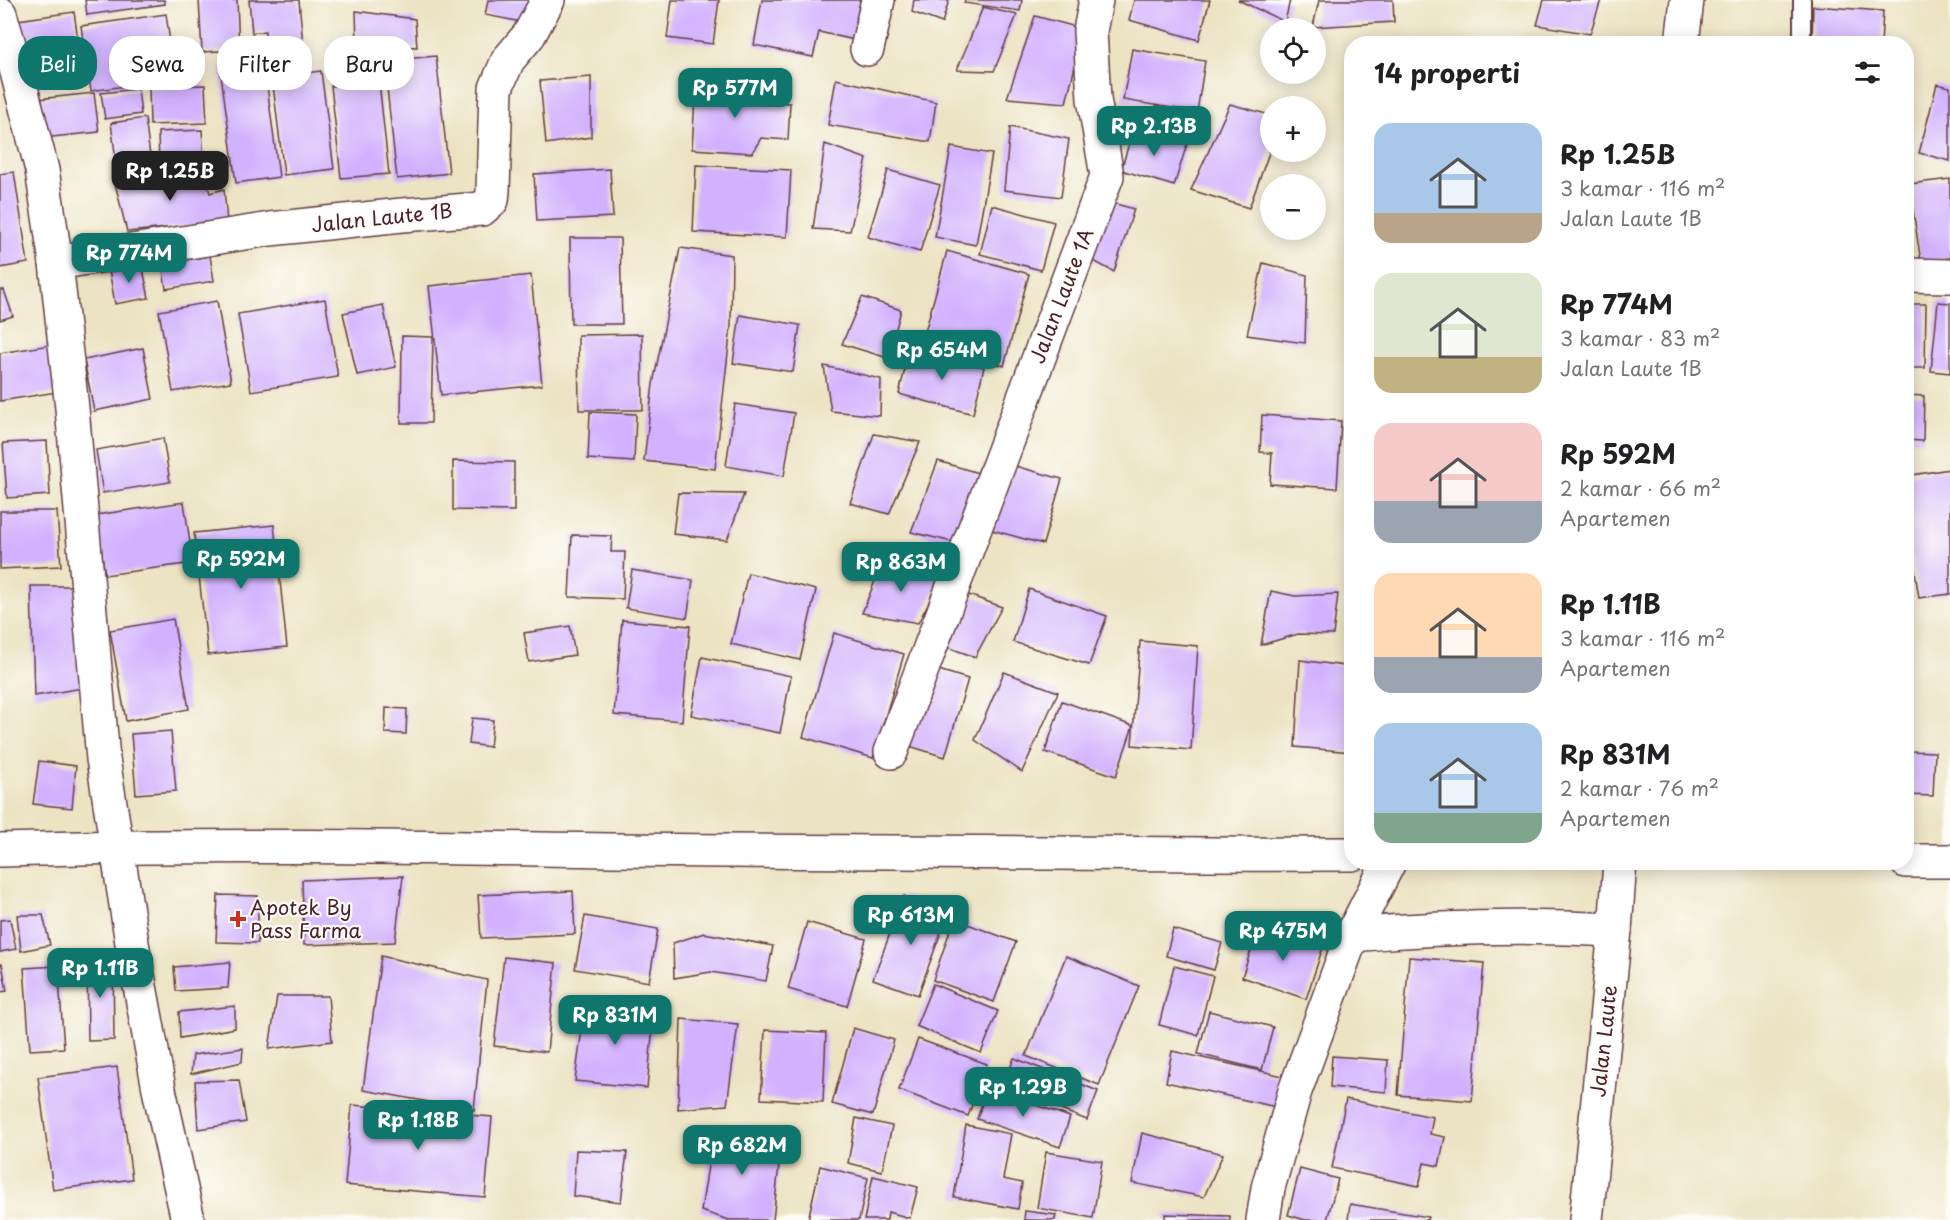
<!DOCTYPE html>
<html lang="id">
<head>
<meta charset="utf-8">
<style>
  :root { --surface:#fff; --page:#f6f6f6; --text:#202124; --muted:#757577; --accent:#0f766e }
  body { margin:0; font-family:"Playpen Sans",sans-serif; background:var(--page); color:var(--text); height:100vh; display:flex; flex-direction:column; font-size:22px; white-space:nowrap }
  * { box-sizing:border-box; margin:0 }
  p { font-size:20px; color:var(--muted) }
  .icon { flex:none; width:33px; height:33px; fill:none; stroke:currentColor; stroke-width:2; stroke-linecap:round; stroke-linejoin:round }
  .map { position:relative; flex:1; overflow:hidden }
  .drawer { position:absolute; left:1344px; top:36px; width:570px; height:834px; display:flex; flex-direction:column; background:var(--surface); border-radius:24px; box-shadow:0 3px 15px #0003 }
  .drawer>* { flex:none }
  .hud { position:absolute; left:18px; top:36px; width:570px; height:54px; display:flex; gap:12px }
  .buttons { position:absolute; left:1260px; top:18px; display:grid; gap:12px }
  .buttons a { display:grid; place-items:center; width:66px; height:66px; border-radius:50%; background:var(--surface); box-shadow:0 3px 15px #0003; font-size:30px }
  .price { position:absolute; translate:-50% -51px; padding:0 14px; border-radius:12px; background:var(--accent); color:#fff; font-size:20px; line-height:39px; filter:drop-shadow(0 2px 3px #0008) }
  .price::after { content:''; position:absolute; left:50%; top:36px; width:18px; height:14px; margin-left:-9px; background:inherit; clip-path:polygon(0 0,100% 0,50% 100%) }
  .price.current { background:#222; color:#fff }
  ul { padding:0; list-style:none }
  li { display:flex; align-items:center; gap:18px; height:150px; padding:0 30px }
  li span { display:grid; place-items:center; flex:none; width:168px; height:120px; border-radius:18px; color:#555 }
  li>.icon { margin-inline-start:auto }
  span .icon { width:72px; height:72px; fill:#fffc; stroke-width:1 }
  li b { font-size:26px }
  h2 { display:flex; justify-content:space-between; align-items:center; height:72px; padding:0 30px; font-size:26px }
  .pill { padding:0 21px; border-radius:24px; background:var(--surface); box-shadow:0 3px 15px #0003; font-size:21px; line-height:54px }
  .pill.current { background:var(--accent); color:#fff }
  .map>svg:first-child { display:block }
  .building { fill:#d2b2fe }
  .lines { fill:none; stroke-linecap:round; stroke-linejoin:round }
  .lane-casing { stroke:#623c42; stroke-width:20 }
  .street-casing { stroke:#623c42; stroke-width:36 }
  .secondary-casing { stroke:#623c42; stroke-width:36 }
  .lane { stroke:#fff; stroke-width:16 }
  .street { stroke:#fff; stroke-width:33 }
  .secondary { stroke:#fff; stroke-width:33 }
  .poi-dot { fill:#c8321e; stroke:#fdfcf7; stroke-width:2 }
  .labels { text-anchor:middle; stroke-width:4.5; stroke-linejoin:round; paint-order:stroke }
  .street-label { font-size:20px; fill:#4a1f2b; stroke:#fdfcf7 }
  .poi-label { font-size:20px; fill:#4a1f2b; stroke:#fdfcf7; text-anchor:start }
</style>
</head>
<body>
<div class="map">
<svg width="1950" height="1220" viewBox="0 0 1950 1220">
  <rect width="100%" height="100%" fill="#fdfcf7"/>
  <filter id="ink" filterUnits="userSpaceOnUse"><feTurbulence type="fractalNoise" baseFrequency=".0167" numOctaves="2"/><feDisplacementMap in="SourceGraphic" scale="12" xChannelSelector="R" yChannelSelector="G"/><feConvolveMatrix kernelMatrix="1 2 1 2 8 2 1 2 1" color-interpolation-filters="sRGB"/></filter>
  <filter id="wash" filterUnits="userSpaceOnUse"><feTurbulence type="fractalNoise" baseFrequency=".008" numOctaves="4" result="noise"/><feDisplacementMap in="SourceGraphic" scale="24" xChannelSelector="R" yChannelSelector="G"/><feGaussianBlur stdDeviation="1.35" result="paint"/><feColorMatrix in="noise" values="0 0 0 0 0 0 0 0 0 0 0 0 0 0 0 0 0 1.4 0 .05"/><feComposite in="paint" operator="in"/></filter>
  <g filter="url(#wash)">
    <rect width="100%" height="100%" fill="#ece3c3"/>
    <g id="blocks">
      <g class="building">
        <path d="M85,0H164L165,4L87,15Z"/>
        <path d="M199,0H237L239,50L202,52Z"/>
        <path d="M249,0H299L303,45L266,49L265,31L252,33Z"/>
        <path d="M488,0H531L527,23L485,15Z"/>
        <path d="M672,0H719L713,44L667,38Z"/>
        <path d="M762,0H868L859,41L819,32L813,57L754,45Z"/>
        <path d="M914,0H949L942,23L912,12Z"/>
        <path d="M965,0H1022L1020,11L964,3Z"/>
        <path d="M1134,0H1210L1199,40L1129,20Z"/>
        <path d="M1238,0H1290L1285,22Z"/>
        <path d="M1319,0H1393L1394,22L1313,27Z"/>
        <path d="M1544,0H1601L1590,34L1537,25Z"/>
        <path d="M1813,6L1883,11L1881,44H1812Z"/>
        <path d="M983,7L1017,15L994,71L957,70Z"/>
        <path d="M356,11L415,19L417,47L357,45Z"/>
        <path d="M74,12L84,81L28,89L18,20Z"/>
        <path d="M166,14L173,63L134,68L132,85L91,91L81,26Z"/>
        <path d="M1035,16L1084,29L1066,103L1007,98Z"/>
        <path d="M1132,49L1205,61L1197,112L1123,100Z"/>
        <path d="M436,56L449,173L397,179L384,61Z"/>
        <path d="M264,63L279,177L236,183L220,68Z"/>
        <path d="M321,71L334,169L284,175L272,77Z"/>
        <path d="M591,77V137L546,144L540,81Z"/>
        <path d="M836,79L936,102L930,142L828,125Z"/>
        <path d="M696,80L744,83L743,100L790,103L788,140L761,138L752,153L692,149Z"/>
        <path d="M379,82L389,174L341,178L331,86Z"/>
        <path d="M1937,84L1950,87V161L1919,153Z"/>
        <path d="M205,85L207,123L150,125L149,87Z"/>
        <path d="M138,89L141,114L105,119L101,93Z"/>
        <path d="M94,93L99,132L43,138L38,99Z"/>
        <path d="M1230,104L1270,115V150L1249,208L1191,190Z"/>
        <path d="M145,118L152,171L118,175L111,123Z"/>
        <path d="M1010,127L1069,139L1061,197L1004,190Z"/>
        <path d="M1134,127L1187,144L1174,186L1121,170Z"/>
        <path d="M202,130L204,163L159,164L158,132Z"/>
        <path d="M825,144L867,159L850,231L813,229Z"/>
        <path d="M951,147L992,154L976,245L935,237Z"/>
        <path d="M696,165L791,170L787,237L693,232Z"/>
        <path d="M202,168L210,193L224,189L227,222L127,232L115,183Z"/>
        <path d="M610,169L613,217L537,221L534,174Z"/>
        <path d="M888,170L940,185L920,252L868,237Z"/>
        <path d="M14,172L28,263L0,268V174Z"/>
        <path d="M1950,179V258L1921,262L1909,184Z"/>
        <path d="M1098,199L1134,209L1114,272L1071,249Z"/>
        <path d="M992,205L1054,222L1041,270L980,254Z"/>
        <path d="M570,238H620L622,324H571Z"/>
        <path d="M680,248L732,255L731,326L715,469L644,461L653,384Z"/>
        <path d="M947,251L1029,274L1004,366L922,343Z"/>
        <path d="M210,256L214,281L166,289L162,264Z"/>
        <path d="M1263,263L1307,275L1305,343L1247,335Z"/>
        <path d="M142,264L149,298L115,304L109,270Z"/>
        <path d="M531,275L542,385L441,395L429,286Z"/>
        <path d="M0,290H4L13,316L0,320Z"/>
        <path d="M862,297L901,310L888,358L842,344Z"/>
        <path d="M325,299L338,377L251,391L238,314Z"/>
        <path d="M217,301L231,382L173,392L159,311Z"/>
        <path d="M1938,302L1950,303V373L1931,371Z"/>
        <path d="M1906,304H1926L1925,368H1906Z"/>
        <path d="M383,305L396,367L357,375L343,313Z"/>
        <path d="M740,315L800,325L793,372L733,363Z"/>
        <path d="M642,334L643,410H579L578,335Z"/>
        <path d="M402,336L433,337L431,423H401Z"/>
        <path d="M50,345L57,392L0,401V353Z"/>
        <path d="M143,348L153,399L94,411L84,360Z"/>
        <path d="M910,348L984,367L973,414L899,394Z"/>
        <path d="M824,366L881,379L880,416L831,411Z"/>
        <path d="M1906,395L1924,396L1923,441L1906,440Z"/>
        <path d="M735,404L794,413L784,476L726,466Z"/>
        <path d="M590,412L636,414L634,462L588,459Z"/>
        <path d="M1262,415L1341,421L1337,488L1270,484L1272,453L1260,452Z"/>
        <path d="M874,434L920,442L889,514L850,503Z"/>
        <path d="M163,438L170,482L103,493L96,450Z"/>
        <path d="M47,441L50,495L7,498L3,443Z"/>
        <path d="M453,461L514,462V511L453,510Z"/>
        <path d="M938,461L985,475L957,543L911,532Z"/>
        <path d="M1015,466L1062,479L1043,544L988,529Z"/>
        <path d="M1950,469V594L1919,598L1906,514V476Z"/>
        <path d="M678,493L744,494L727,540L673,534Z"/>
        <path d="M184,502L193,563L105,575L96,515Z"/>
        <path d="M0,511H57L61,566L0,569Z"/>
        <path d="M274,525L287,647L208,655L194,533Z"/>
        <path d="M572,535L612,536L611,552H625L623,599L569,597Z"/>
        <path d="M882,564L943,575L918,623L862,613Z"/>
        <path d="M632,570L693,580L687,618L626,608Z"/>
        <path d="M748,573L816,590L800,660L731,644Z"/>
        <path d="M31,586H75L89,687L34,696Z"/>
        <path d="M952,589L1002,607L975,657L939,644Z"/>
        <path d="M1029,589L1107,616L1089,665L1013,642Z"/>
        <path d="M1271,591L1295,596L1338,594L1333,635L1298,634L1261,645Z"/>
        <path d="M173,619L189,709L126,721L110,630Z"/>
        <path d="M622,620L690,626L682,721L614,715Z"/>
        <path d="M570,626L575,655L529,662L524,633Z"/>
        <path d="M834,633L904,654L873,758L803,737Z"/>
        <path d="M1140,641L1198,646L1191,750L1132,745Z"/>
        <path d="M702,657L791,676L780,733L691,715Z"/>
        <path d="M1300,660L1352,667V752L1295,747Z"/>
        <path d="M916,663L968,679L945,757L893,741Z"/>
        <path d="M1004,672L1058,692L1022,772L975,740Z"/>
        <path d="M1062,701L1133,726L1116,776L1045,752Z"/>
        <path d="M386,708L407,709L406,734L385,733Z"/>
        <path d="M472,718L493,720L490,747L469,744Z"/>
        <path d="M171,731L176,791L136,794L131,734Z"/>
        <path d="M1906,751L1935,752L1933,796L1906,795Z"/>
        <path d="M39,761L76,766L72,808L33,804Z"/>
        <path d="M403,876L395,942L304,945L302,880Z"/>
        <path d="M573,891L575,934L481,938L478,895Z"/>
        <path d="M218,895L258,896V943L216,942Z"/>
        <path d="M904,896L948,913L918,995L873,979Z"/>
        <path d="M17,915H43L50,945L21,951Z"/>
        <path d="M585,916L658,929L649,982L575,969Z"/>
        <path d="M10,919L16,949L0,952V920Z"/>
        <path d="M954,919L1016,942L994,1002L933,980Z"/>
        <path d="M807,922L866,939L847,1006L788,989Z"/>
        <path d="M1259,926L1323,947L1306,999L1242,977Z"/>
        <path d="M1173,929L1222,943L1214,970L1166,956Z"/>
        <path d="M704,933L773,946L766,981L711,972L674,978L673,943Z"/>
        <path d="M87,956L113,957L114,1040L88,1041Z"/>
        <path d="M381,956L487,980L474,1110L363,1090Z"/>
        <path d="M1066,956L1139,986L1099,1085L1026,1056Z"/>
        <path d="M504,957L556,963L547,1052L494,1046Z"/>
        <path d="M1409,957L1484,963L1472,1101L1398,1095Z"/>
        <path d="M230,962L228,988L176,991L174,967Z"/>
        <path d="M0,964H2L7,991L0,992Z"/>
        <path d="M58,966L64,1048L30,1050L24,968Z"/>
        <path d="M1174,966L1213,976L1198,1035L1159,1025Z"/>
        <path d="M933,984L998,1011L981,1053L916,1026Z"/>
        <path d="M277,996H328L332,1041L269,1049Z"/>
        <path d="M586,999L654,1015L647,1088L575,1081Z"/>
        <path d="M235,1006V1028L180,1038L179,1012Z"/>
        <path d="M1209,1011L1273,1027L1262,1070L1198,1054Z"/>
        <path d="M681,1019L738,1024L727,1105L678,1109Z"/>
        <path d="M853,1028L894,1040L873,1115L832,1104Z"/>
        <path d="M765,1030L826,1033L823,1102L761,1099Z"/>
        <path d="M918,1039L987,1064L968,1116L899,1090Z"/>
        <path d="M243,1048L242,1062L191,1074L193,1055Z"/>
        <path d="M1172,1051L1283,1076L1276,1107L1166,1082Z"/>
        <path d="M1332,1056L1388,1060L1386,1092L1330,1087Z"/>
        <path d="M1014,1058L1098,1091L1087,1120L1003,1087Z"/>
        <path d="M117,1067L132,1179L53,1190L38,1077Z"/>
        <path d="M239,1080L246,1122L198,1129L195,1081Z"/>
        <path d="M987,1088L1070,1117L1060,1147L977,1119Z"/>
        <path d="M1346,1099L1433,1117L1430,1134L1445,1137L1439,1166L1424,1163L1419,1186L1332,1168Z"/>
        <path d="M352,1105L492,1117L485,1197L345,1185Z"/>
        <path d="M856,1118L892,1126L882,1171L848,1163Z"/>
        <path d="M966,1125L1011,1134L1003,1179L1022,1183L1018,1209L954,1197Z"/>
        <path d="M714,1127L782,1138L773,1220H729L701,1211Z"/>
        <path d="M1142,1133L1223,1154L1204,1197L1132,1183Z"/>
        <path d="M576,1150L627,1152L621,1202L573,1196Z"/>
        <path d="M1046,1152L1102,1161L1093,1218L1037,1208Z"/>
        <path d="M820,1166L868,1178L859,1220H808Z"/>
        <path d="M1300,1169L1338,1179L1327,1220H1305L1288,1215Z"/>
        <path d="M873,1176L918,1187L910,1218L888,1212L887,1220H864Z"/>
        <path d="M1350,1204L1428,1217L1427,1220H1348Z"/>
        <path d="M1025,1211L1056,1215L1055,1220H1024Z"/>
        <path d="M1165,1214L1230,1216V1220H1165Z"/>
      </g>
    </g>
  </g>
  <g filter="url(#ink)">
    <use href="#blocks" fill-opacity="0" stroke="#623c42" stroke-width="1.5"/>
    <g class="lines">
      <defs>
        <path id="lane" d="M1802,44V0"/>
        <g id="street">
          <path d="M0,14L17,72L42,170L56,263L72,408L103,759L132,943L160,1094L188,1220"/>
          <path d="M867,49L878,0"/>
          <path d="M56,263L270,229L402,215L482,209L492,200L493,191L496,88L508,60L529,35L548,0"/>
          <path d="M1906,275L1950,276"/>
          <path d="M891,752L1107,176L1094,99L1090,31L1096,0"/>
          <path d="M1352,935C1440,927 1527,925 1615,930"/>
          <path d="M1263,1220L1268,1188L1295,1091L1352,935L1389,862"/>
        </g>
        <g id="secondary">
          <path d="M1682,44L1687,0"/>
          <path d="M0,850C204,844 407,847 611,850C858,852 1105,855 1352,854"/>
          <path d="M1906,861H1950"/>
          <path d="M1586,1220L1615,930L1620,862"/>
        </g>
      </defs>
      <use href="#lane" class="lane-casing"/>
      <use href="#street" class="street-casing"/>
      <use href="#secondary" class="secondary-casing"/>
      <use href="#lane" class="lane"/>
      <use href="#street" class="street"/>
      <use href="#secondary" class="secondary"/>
    </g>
  </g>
  <path class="poi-dot" d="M235 910h6v6h6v6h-6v6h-6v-6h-6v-6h6z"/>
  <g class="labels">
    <g class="street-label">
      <text transform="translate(382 218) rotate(-6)" y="7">Jalan Laute 1B</text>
      <text transform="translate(1062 296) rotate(-69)" y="7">Jalan Laute 1A</text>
      <text transform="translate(1604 1041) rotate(-84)" y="7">Jalan Laute</text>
    </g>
    <g class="poi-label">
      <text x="250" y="915">Apotek By<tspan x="250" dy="23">Pass Farma</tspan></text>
    </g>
  </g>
</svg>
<div class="buttons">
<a><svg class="icon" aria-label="locate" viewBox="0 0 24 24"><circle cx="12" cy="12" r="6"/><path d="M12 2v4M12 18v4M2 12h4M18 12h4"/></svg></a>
<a>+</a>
<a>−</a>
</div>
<b class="price" style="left:735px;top:119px">Rp 577M</b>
<b class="price" style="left:1154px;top:157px">Rp 2.13B</b>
<b class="price current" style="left:170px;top:202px">Rp 1.25B</b>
<b class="price" style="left:129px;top:284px">Rp 774M</b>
<b class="price" style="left:942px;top:381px">Rp 654M</b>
<b class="price" style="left:241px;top:590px">Rp 592M</b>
<b class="price" style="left:901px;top:593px">Rp 863M</b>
<b class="price" style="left:911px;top:946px">Rp 613M</b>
<b class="price" style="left:1283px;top:962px">Rp 475M</b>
<b class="price" style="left:100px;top:999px">Rp 1.11B</b>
<b class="price" style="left:615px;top:1046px">Rp 831M</b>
<b class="price" style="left:1023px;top:1118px">Rp 1.29B</b>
<b class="price" style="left:418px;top:1151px">Rp 1.18B</b>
<b class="price" style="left:742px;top:1176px">Rp 682M</b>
<div class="hud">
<a class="pill current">Beli</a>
<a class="pill">Sewa</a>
<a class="pill">Filter</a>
<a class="pill">Baru</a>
</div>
<section class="drawer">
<h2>14 properti<svg class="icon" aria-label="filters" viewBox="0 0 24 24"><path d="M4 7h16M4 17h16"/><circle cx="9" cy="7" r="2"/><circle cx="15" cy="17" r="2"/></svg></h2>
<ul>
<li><span style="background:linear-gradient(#a9c7e8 75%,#b9a48a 0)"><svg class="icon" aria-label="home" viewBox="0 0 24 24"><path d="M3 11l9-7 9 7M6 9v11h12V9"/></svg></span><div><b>Rp 1.25B</b><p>3 kamar · 116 m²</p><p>Jalan Laute 1B</p></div></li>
<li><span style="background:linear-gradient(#dfe7d0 70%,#c2b280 0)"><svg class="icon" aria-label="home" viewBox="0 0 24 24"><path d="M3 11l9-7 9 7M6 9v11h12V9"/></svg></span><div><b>Rp 774M</b><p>3 kamar · 83 m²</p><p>Jalan Laute 1B</p></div></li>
<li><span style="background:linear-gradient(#f6c9c9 65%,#9aa5b1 0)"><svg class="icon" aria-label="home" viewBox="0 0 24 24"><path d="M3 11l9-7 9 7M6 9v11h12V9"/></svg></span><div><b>Rp 592M</b><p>2 kamar · 66 m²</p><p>Apartemen</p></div></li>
<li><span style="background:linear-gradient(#ffd9b3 70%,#9aa5b1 0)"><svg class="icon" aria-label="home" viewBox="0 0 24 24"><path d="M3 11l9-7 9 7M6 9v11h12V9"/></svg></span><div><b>Rp 1.11B</b><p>3 kamar · 116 m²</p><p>Apartemen</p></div></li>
<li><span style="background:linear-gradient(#a9c7e8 75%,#7fa58c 0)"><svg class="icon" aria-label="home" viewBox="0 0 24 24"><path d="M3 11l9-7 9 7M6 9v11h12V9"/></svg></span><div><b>Rp 831M</b><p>2 kamar · 76 m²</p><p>Apartemen</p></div></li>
</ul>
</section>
</div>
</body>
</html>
